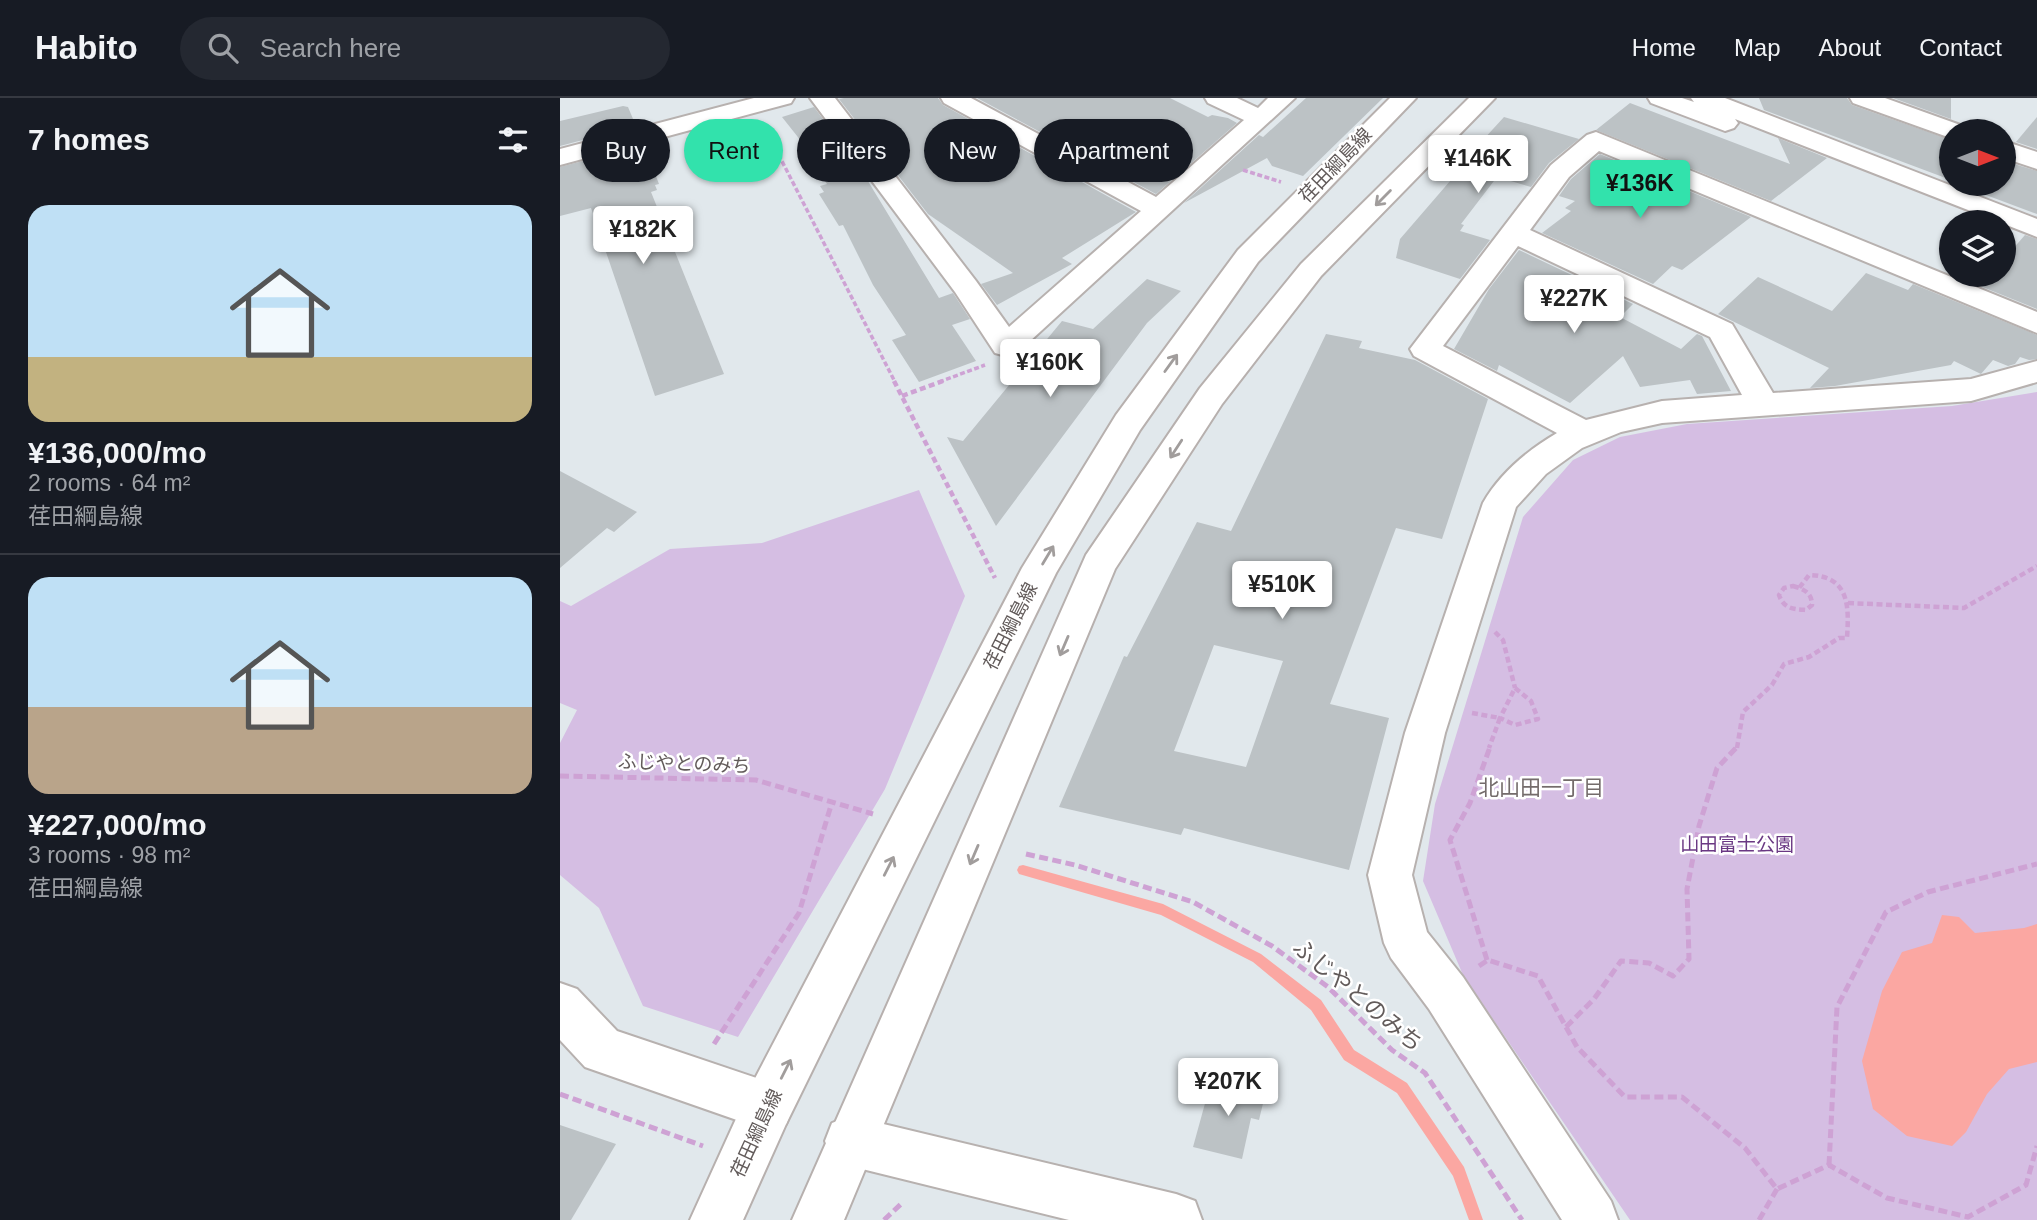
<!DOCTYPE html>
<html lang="en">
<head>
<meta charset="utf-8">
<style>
  :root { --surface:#171b24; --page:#242831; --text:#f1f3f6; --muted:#9ea1a6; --line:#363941; --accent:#32e2ac }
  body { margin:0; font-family:Arial,"Noto Sans JP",sans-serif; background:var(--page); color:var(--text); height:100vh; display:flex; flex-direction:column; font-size:26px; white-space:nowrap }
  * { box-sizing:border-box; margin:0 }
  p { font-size:23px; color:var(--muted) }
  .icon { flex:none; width:38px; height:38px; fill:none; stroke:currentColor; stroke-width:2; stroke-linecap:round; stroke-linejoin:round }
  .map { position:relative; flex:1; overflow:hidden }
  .sheet { display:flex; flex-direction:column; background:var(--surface); width:560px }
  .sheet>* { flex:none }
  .top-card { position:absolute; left:21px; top:21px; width:665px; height:63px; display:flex; gap:14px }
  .needle { width:46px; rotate:90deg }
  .tools { position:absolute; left:1379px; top:21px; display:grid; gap:14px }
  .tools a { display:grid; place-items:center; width:77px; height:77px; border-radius:50%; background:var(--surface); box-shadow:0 2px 5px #0004; font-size:35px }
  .price { position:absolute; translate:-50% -60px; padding:0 16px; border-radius:7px; background:#fff; color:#222; font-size:23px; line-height:46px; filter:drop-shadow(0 2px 4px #0008) }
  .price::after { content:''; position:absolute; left:50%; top:42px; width:21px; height:16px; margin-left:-10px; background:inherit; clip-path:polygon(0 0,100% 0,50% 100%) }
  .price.active { background:var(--accent); color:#111 }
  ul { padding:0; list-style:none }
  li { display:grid; align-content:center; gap:14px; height:371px; padding:0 28px }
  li+li { border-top:2px solid var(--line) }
  li span { display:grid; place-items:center; height:217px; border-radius:21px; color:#555 }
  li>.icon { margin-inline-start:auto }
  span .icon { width:126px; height:126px; fill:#fffc; stroke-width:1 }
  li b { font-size:30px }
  h2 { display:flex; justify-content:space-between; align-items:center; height:84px; padding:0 28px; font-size:30px }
  .tag { padding:0 24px; border-radius:32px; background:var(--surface); box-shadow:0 2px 5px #0004; font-size:24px; line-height:63px }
  .tag.active { background:var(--accent); color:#111 }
  header { display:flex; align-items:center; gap:42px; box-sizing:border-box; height:98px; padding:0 35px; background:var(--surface); border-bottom:2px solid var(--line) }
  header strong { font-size:33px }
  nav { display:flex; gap:38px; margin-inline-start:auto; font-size:24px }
  .search { width:490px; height:63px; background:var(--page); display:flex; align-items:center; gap:18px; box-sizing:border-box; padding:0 24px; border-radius:38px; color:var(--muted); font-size:26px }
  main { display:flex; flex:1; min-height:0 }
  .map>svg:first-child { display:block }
  .green { fill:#d5bee3 }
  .water { fill:#fba7a2 }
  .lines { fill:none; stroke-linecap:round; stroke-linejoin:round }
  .stream { fill:#fba7a2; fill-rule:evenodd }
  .building { fill:#bcc2c5; fill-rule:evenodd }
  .street-casing { stroke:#b7b1af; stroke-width:4 }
  .secondary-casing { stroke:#b7b0ae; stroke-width:4 }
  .path-far2 { stroke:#cea2d4; stroke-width:3.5; stroke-dasharray:5 2.5; stroke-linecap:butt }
  .path-far1 { stroke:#cea2d4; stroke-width:4.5; stroke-dasharray:6 3.5; stroke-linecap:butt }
  .path { stroke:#cea2d4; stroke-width:5; stroke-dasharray:9 4.5; stroke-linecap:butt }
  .street { fill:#fff; fill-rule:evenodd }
  .secondary { fill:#fff; fill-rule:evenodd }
  .oneway { stroke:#a19d9c }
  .labels { text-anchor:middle; stroke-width:5; stroke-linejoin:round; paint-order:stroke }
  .street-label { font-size:19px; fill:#625b5a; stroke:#fff }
  .park-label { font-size:19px; fill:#6a3883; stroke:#fff }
  .neighbourhood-label { font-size:21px; fill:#746c6b; stroke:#fff }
  .near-street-label { font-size:23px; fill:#625b5a; stroke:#fff }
</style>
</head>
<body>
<header>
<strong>Habito</strong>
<div class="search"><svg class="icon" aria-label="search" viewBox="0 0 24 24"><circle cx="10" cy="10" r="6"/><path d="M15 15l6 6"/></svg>Search here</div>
<nav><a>Home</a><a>Map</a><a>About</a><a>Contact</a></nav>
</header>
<main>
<section class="sheet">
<h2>7 homes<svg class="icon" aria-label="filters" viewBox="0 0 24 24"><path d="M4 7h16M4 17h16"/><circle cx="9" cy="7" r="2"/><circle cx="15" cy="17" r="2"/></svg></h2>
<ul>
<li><span style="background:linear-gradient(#bfe0f5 70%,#c2b280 0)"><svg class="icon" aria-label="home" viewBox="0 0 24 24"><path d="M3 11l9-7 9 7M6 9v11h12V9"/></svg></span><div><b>¥136,000/mo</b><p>2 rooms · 64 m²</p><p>荏田綱島線</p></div></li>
<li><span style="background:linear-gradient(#bfe0f5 60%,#b9a48a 0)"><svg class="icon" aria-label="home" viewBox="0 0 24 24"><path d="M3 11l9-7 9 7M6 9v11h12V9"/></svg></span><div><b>¥227,000/mo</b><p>3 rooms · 98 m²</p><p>荏田綱島線</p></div></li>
</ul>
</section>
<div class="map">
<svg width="1477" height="1122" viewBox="0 0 1477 1122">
  <rect width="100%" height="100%" fill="#e1e8ec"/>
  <g class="green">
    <path d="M1477,294V1122H1070L903,877L863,783L875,706L963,419L1013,362L1060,339L1127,326L1392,308Z"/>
    <path d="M359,392L405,498L325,691L178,939L83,908L39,810L0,777V645L17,612L0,605V503L11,508L110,451L202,445Z"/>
  </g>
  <path class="water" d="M1382,817L1399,819L1415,835L1464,830L1477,826V964L1449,971L1427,996L1406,1034L1392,1048L1347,1038L1313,1011L1302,963L1322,893L1342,854L1372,845Z"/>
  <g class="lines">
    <path class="stream" d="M463,767L603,806L701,856L761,902L794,952L847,985L904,1069L923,1122H909L893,1078L837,995L784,962L751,912L693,864L601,817L459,776L457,772L459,768Z"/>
  </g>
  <g class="building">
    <path d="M284,0H378L383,7L576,114L502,160L512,166L437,207L421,186L453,175L368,116L279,1Z"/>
    <path d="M417,0H610L648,19L652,17L668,20L677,25L596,96Z"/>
    <path d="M746,0H823L743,78L712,68L707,60L624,105L699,37L703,39Z"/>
    <path d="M1199,0H1287L1292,7L1391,42V82L1204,12Z"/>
    <path d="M1333,0H1391V21Z"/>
    <path d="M1070,5L1230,66L1218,40L1267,60L1211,103L1036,32Z"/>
    <path d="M63,8L68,9L76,28L0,48V23Z"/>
    <path d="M254,9L303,75L379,200L393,195L410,221L392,227L416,263L359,284L332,242L346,237L313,187L283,127L279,128L259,96L264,94L260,88L267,86L242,49L245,48L222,19Z"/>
    <path d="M944,19L1019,41L989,65L971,89L937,79L901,126L904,127L900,133L930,142L900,181L836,160L840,141L903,68L900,67Z"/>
    <path d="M1477,19V51L1456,44Z"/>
    <path d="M84,47L99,86L95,87L97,92L91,94L164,276L95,298L31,110L0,118V69Z"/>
    <path d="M1040,56L1191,119L1122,172L1112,168L1093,186L982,135L1011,113L1005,110L1015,103L999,98L1011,81Z"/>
    <path d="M1444,63L1477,73V116L1418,94L1422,86H1444Z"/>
    <path d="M1465,137L1477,141V211L1420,188L1431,177H1444V161Z"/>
    <path d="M959,152L1073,206L1060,219L1121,251L1137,236L1142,238L1171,293L1137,296L1130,282L1080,289L1063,258L1010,305L939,267L937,273L894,251L929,191Z"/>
    <path d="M1306,175L1348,192L1353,186L1477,237V261L1469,262L1460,259L1455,266L1448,268L1433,262L1421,276L1394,263L1391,267L1275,288L1250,290L1269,270L1158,216L1198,179L1272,213Z"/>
    <path d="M587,181L621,193L587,225L436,428L387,339L403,343L502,223L533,231Z"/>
    <path d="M766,236L802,243L799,250L855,262L928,301L882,441L836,430L770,606L829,620L789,772L624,730L621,737L499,709L564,558L567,559L637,424L671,433ZM654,547L723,563L686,669L614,653Z"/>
    <path d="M0,373L77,414L54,434L47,430L0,470Z"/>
    <path d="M652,980L706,993L699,1022L691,1020L682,1061L633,1049Z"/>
    <path d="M0,1027L56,1046L11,1122H0Z"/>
  </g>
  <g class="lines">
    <defs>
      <g id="street">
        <path d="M194,0H234L231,5L0,67V51Z"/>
        <path d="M250,0H275L416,183L449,229L581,113L384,5L381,0H411L596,99L684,22L648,5L645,0H677L698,10L708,0H735L457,255L446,258L435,255L395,194Z"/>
        <path d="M1290,0H1325L1403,28L1407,33H1391V40L1385,38L1293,5Z"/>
        <path d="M1036,34L1477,214V235L1039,53L1009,79L970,132L1172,226L1213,295L1411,281L1477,263V284L1411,303L1102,325L1061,334L1022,350L986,376L956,409L885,635L852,777L867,834L903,879L1051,1103L1058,1122H1002L869,911L831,860L824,845L808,777L845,635L923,405C940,375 968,352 997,335L854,258L850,251L991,67L1027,37ZM958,148L1150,239L1182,297L1102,303L1026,322L883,248Z"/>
        <path d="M1444,43L1477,54V71L1444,60Z"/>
        <path d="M0,885L17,891L57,933L226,990L233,1008L226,1026L208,1033L25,969L0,942Z"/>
        <path d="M290,1018L616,1096L635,1103L642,1122H509L290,1068L272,1061L265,1043L272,1025Z"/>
      </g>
      <g id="secondary">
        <path d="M830,0H856L698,164L580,332L496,475L226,1026L183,1122H130L190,990L462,470L556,317L678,152Z"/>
        <path d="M909,0H935L761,178L662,306L555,471L284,1122H232L526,457L640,290L741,166Z"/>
        <path d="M1088,0H1122L1134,4L1131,0H1165L1477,121V139L1175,21L1178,25L1174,30L1165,33L1091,5Z"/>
      </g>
    </defs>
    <use href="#street" class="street-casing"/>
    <use href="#secondary" class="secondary-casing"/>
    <g class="path-far2">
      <path d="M205,30L335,284"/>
      <path d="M683,72L721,84"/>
      <path d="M379,284L425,267"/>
    </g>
    <g class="path-far1">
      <path d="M334,283L435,480"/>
      <path d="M342,298L383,283"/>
      <path d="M1233,488C1244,491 1252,495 1252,507L1246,512C1233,511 1224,511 1219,497L1224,490Z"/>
      <path d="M1288,505L1404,510L1477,468"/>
      <path d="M935,534L943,542L955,590"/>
      <path d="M955,590L971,603L978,621L955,627L940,620Z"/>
      <path d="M912,615L940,620L929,650"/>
      <path d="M1177,650L1183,614L1212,587L1224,566L1249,559L1279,540H1287C1289,509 1290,478 1249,477L1239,490"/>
    </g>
    <g class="path">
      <path d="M0,678L196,682L313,716"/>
      <path d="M466,756L515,767L633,804L712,848L768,889L832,952L865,975L962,1122"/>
      <path d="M927,862L890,742L910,705L930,649"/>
      <path d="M919,868L928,862L978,878L1017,949L1065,999H1122L1185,1050L1217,1091L1269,1067L1327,1100L1408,1119L1466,1087L1477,1048"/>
      <path d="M1006,929L1034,901L1061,863L1089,865L1113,878L1129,861L1127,791L1139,728L1157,670L1177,649"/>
      <path d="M154,946L239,815L272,704"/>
      <path d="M0,996L143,1048"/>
      <path d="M1269,1067L1277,909L1326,814L1368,794L1477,766"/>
      <path d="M324,1122L341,1106"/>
      <path d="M1199,1122L1217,1091"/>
    </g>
    <use href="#street" class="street"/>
    <use href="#secondary" class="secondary"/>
  </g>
  <defs><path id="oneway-shaft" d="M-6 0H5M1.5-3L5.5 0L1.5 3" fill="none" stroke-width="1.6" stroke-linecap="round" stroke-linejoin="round" transform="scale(1.75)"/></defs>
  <g class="oneway">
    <use href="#oneway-shaft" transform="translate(823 100) rotate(135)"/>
    <use href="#oneway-shaft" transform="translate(611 265) rotate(-54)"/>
    <use href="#oneway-shaft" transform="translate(616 351) rotate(123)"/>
    <use href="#oneway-shaft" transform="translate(488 457) rotate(-59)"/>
    <use href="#oneway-shaft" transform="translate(504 548) rotate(113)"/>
    <use href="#oneway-shaft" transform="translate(414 757) rotate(113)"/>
    <use href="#oneway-shaft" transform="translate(329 768) rotate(-63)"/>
    <use href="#oneway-shaft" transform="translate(226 971) rotate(-63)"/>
  </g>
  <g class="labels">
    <g class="street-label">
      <text transform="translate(775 67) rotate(-46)" y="7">荏田綱島線</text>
      <text transform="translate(450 528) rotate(-63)" y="7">荏田綱島線</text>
      <text transform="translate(124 665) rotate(2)" y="7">ふじやとのみち</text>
      <text transform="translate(196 1035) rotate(-65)" y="7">荏田綱島線</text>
    </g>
    <g class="park-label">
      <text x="1177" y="753">山田富士公園</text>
    </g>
    <g class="neighbourhood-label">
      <text x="981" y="697">北山田一丁目</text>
    </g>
    <g class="near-street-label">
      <text transform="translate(798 897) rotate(40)" y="8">ふじやとのみち</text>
    </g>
  </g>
</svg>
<div class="tools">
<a><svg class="needle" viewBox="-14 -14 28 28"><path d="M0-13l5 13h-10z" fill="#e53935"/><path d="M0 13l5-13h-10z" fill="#9ea1a6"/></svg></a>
<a><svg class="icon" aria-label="layers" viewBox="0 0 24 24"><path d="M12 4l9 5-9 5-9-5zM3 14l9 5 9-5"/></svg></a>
</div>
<b class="price" style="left:918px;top:97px">¥146K</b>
<b class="price active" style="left:1080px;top:122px">¥136K</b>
<b class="price" style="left:83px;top:168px">¥182K</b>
<b class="price" style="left:1014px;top:237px">¥227K</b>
<b class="price" style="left:490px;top:301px">¥160K</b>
<b class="price" style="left:722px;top:523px">¥510K</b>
<b class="price" style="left:668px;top:1020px">¥207K</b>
<div class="top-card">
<a class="tag">Buy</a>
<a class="tag active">Rent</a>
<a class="tag">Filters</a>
<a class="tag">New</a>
<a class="tag">Apartment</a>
</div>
</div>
</main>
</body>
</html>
